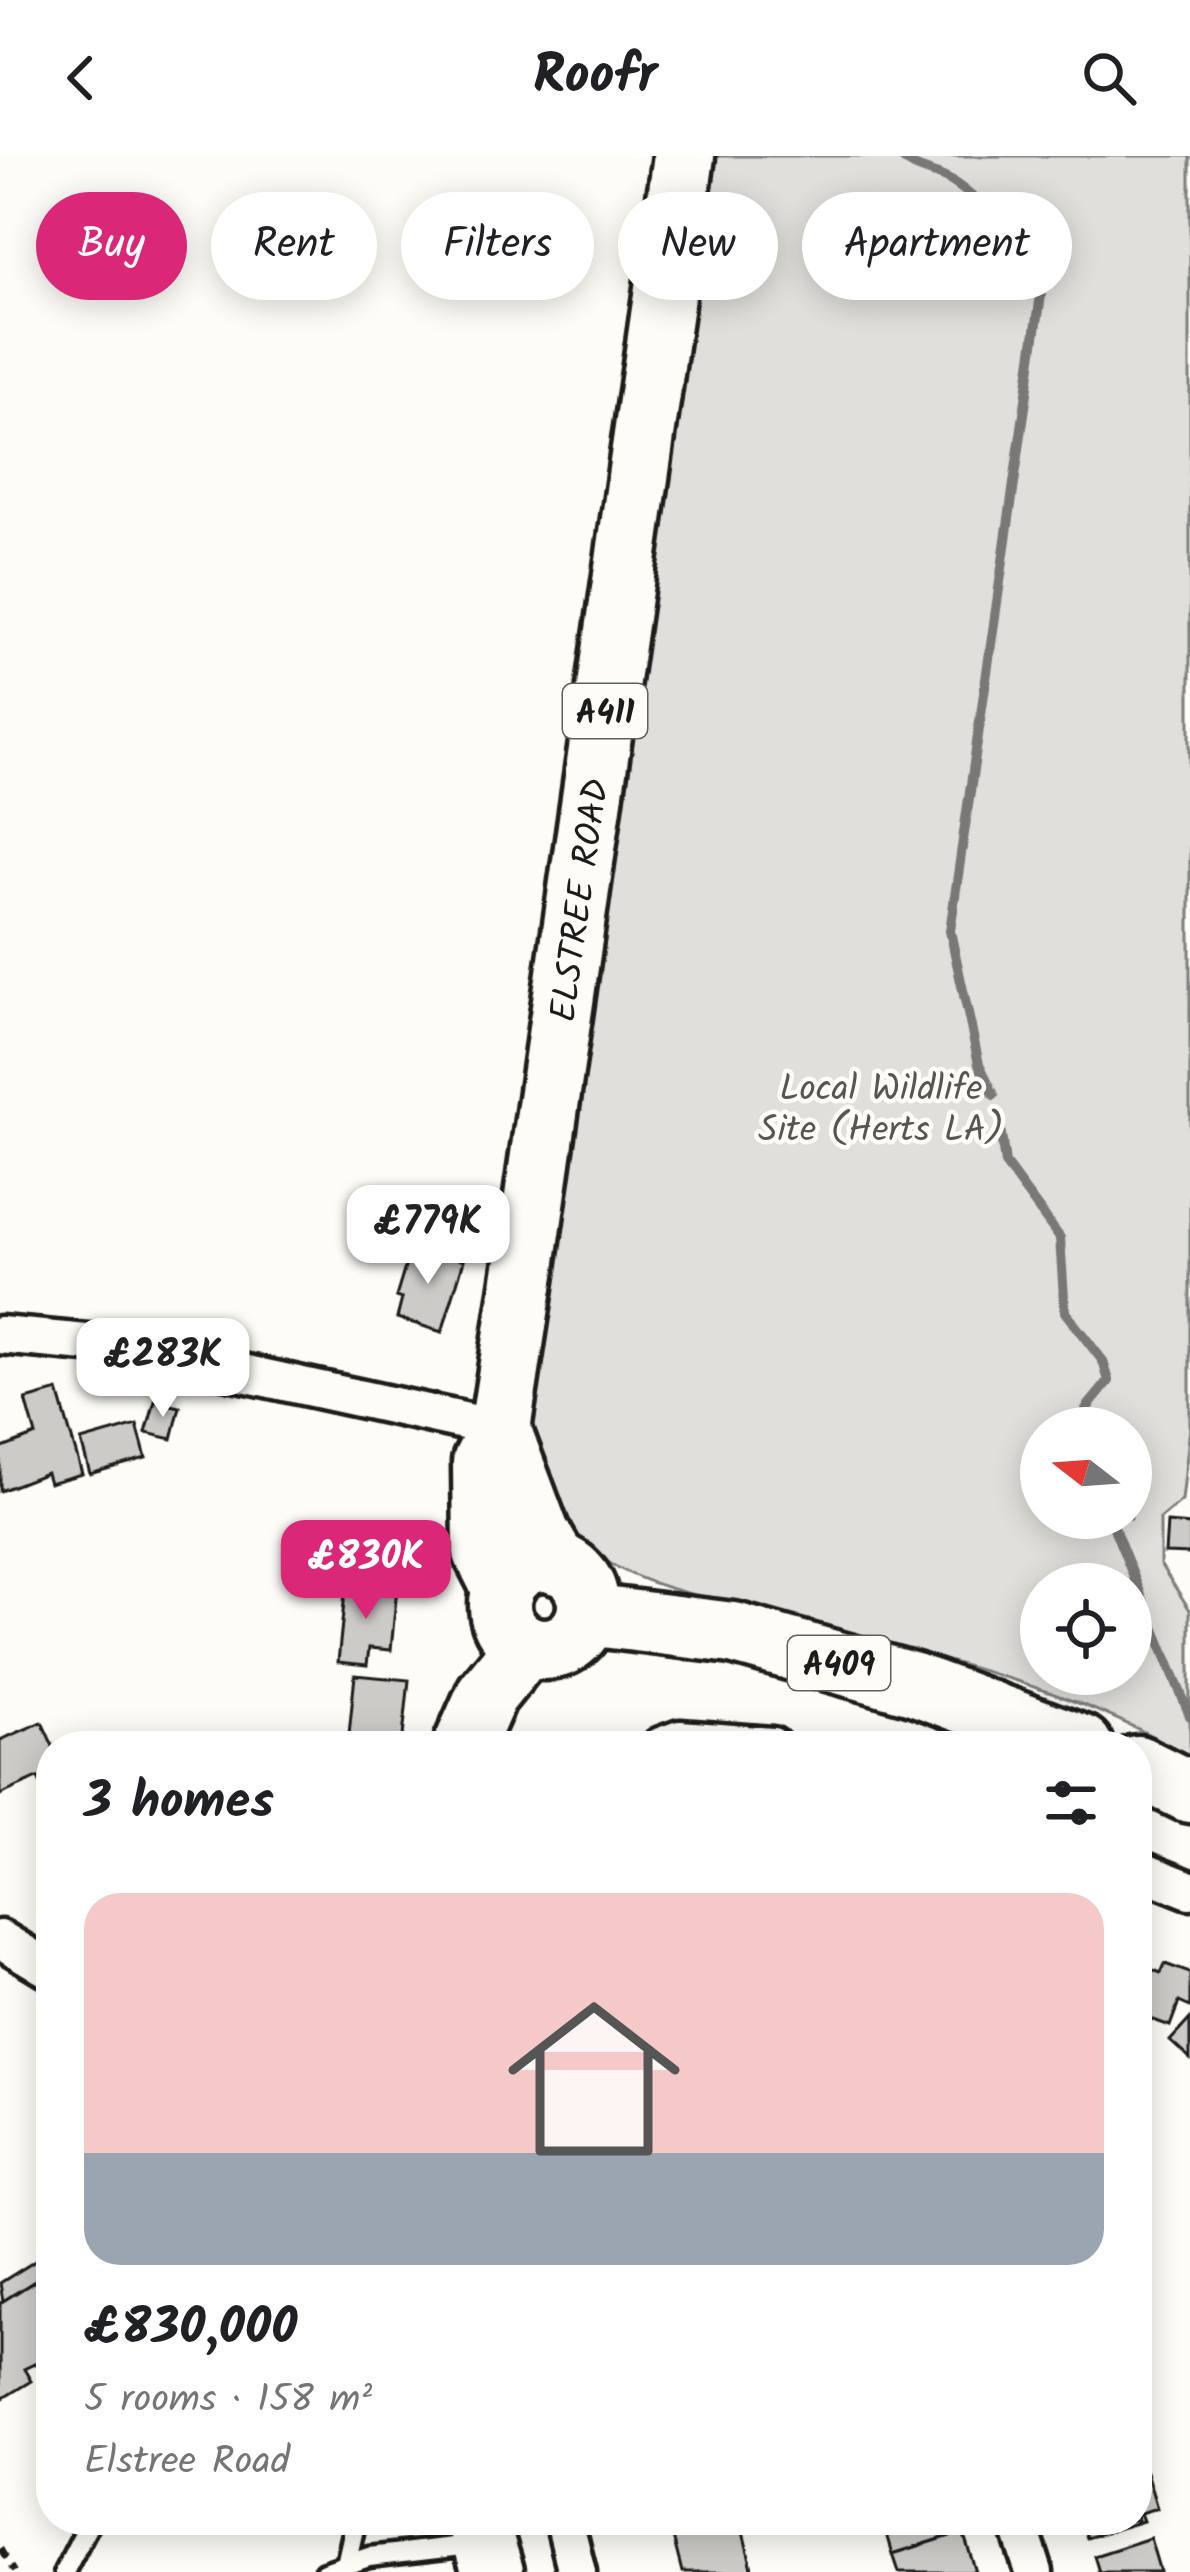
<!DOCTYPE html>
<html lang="en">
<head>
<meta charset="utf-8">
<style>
  :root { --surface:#fff; --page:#f6f6f6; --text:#202124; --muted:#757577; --accent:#db2777 }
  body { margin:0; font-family:Kalam,sans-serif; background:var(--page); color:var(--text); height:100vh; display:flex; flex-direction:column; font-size:45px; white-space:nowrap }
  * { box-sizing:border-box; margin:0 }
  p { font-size:39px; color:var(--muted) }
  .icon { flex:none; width:66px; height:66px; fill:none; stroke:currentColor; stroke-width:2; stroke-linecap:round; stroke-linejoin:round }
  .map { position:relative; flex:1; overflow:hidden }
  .side { position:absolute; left:36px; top:1575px; width:1116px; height:804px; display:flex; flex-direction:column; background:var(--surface); border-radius:48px; box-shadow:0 6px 30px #0003 }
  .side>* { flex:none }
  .top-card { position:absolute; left:36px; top:36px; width:1119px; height:108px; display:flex; gap:24px }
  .needle { width:78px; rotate:287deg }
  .buttons { position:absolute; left:1020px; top:1251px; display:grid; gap:24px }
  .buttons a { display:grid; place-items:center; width:132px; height:132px; border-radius:50%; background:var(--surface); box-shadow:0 6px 30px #0003; font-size:60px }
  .price { position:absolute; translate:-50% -102px; padding:0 27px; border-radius:24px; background:#fff; color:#222; font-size:39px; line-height:78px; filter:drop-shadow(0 3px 6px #0008) }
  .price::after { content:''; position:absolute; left:50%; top:72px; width:36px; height:27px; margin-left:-18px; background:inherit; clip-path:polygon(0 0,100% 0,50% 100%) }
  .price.on { background:var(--accent); color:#fff }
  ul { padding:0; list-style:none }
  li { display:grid; align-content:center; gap:24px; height:636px; padding:0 48px }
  li span { display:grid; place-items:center; height:372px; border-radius:36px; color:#555 }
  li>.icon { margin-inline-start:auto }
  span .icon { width:216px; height:216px; fill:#fffc; stroke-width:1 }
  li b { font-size:51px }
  h2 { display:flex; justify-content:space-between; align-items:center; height:144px; padding:0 48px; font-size:51px }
  .pill { padding:0 42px; border-radius:54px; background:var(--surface); box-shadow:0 6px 30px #0003; font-size:42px; line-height:108px }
  .pill.on { background:var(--accent); color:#fff }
  header { display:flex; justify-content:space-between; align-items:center; height:156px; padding:0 48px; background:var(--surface); font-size:54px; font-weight:700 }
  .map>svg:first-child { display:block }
  .green { fill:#e0dfdb; stroke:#7e7e7c; stroke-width:3; fill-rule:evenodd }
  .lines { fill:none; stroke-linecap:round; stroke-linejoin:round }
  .stream { stroke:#797876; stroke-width:10 }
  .building { fill:#cccbc8; stroke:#1c1c1c; stroke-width:3 }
  .service-casing { stroke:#1c1c1c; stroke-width:27 }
  .minor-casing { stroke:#1c1c1c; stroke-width:45 }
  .primary-casing { stroke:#1c1c1c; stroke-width:69 }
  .path { stroke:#1c1c1c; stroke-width:6; stroke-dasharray:12 9; stroke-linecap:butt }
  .service { stroke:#fdfcf7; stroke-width:18 }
  .minor { stroke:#fdfcf7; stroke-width:36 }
  .primary { stroke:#fdfcf7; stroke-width:60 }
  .labels { text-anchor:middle; stroke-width:9; stroke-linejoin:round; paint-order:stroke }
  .shield { fill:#fdfcf7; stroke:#605f5e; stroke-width:3 }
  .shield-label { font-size:33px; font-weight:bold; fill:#1c1c1c }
  .street-label { font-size:36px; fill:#1c1c1c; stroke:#fdfcf7 }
  .park-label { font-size:36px; fill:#575655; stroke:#fdfcf7 }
</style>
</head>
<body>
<header><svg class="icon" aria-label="back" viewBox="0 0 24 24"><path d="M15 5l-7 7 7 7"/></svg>Roofr<svg class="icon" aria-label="search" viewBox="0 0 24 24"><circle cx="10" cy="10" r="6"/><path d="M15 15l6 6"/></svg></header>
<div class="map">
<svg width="1190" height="2416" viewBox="0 0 1190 2416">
  <rect width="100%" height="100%" fill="#fdfcf7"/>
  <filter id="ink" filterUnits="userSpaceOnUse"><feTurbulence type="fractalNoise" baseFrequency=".00833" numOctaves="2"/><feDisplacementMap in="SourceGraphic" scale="24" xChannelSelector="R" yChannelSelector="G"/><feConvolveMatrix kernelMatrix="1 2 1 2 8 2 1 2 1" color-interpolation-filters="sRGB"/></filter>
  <g filter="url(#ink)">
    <path class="green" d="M698,0H1190V1271L1182,1345L1160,1363V1408L1190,1454V1601C1059,1522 903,1496 757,1455C703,1440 629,1429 586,1390C541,1348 535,1322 522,1263ZM1041,1272H1131V1362H1041ZM1041,1428H1131V1518H1041Z"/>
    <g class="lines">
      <g class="stream">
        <path d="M900,0C916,16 933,14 951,25C992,50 1019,99 1041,139L950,775L979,908L994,939"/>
        <path d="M1000,971L1005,1008L1060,1082L1065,1156L1103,1205L1109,1225L1086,1253V1272"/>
        <path d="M1110,1362L1190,1560"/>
      </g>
    </g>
    <g class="building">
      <path d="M412,1088L464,1104L442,1176L397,1162L402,1143L396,1141Z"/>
      <path d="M58,1235L82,1318L49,1327L46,1317L0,1335V1293L36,1279L26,1244Z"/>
      <path d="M155,1245L180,1251L172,1283L146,1277Z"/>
      <path d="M137,1269L146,1302L90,1318L81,1285Z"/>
      <path d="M1167,1367L1190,1369V1398L1165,1397Z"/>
      <path d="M346,1427L397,1432L391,1494L369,1492L367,1509L338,1506Z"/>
      <path d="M355,1519L409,1524L402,1590L348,1588Z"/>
      <path d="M42,1566L53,1590L51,1652L38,1622L0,1639V1584Z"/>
      <path d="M1138,1808L1161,1817L1165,1808L1190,1817V1851L1179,1846L1170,1870L1137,1858Z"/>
      <path d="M1190,1863V1903L1170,1885Z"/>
      <path d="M51,2095V2115L3,2145L0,2127Z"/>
      <path d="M51,2115V2200L24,2213L31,2225L0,2244V2147Z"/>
      <path d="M1146,2316L1157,2352L1140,2357L1143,2365L1087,2382L1081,2364H1137V2319Z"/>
      <path d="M703,2364H740L753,2416H682L671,2373Z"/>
      <path d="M897,2364H959L963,2376L893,2398L884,2368Z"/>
      <path d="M963,2376L976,2416H899L893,2398Z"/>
      <path d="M1150,2382L1160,2416H1099L1094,2400Z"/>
    </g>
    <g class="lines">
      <defs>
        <g id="service">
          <path d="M346,2408L356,2364"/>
          <path d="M64,2416L91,2364"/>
          <path d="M324,2416L369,2401L479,2388"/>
        </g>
        <g id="minor">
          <path d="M0,1179L119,1190L500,1273"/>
          <path d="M661,1590L680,1583L772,1590"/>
          <path d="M1137,1713L1190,1734"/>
          <path d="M0,1783L51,1814"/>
          <path d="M564,2364L577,2416"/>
          <path d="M1017,2364L1034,2416"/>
        </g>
        <g id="primary">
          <path d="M500,1273L539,1377L557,1408"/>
          <circle cx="544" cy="1449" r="44"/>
          <path d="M503,1433L484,1396L483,1306L500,1273L525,1111L684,0"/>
          <path d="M587,1459L733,1477L914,1528L1082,1590"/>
          <path d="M464,1590L487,1538L526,1490"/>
          <path d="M1137,1610L1190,1636"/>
          <path d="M477,2364L493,2416"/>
        </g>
      </defs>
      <use href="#service" class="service-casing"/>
      <use href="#minor" class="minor-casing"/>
      <use href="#primary" class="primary-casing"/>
      <path class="path" d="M0,2392L14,2416"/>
      <use href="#service" class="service"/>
      <use href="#minor" class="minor"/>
      <use href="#primary" class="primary"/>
    </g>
  </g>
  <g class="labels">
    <g class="shield">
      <rect x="563" y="528" width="84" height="54" rx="9"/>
      <rect x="788" y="1480" width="102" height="54" rx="9"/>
    </g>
    <g class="shield-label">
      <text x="605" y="567">A411</text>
      <text x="839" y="1519">A409</text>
    </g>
    <g class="street-label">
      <text transform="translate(578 744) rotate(-82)" y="13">ELSTREE ROAD</text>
    </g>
    <g class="park-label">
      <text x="881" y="944">Local Wildlife<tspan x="881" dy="41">Site (Herts LA)</tspan></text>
    </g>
  </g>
</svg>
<div class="buttons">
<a><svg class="needle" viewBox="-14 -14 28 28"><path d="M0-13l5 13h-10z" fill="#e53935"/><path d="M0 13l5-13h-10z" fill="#757577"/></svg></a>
<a><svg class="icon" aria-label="locate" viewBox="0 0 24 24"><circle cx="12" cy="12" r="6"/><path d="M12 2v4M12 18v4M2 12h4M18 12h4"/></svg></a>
</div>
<b class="price" style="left:428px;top:1131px">£779K</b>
<b class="price" style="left:163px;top:1264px">£283K</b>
<b class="price on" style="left:366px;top:1466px">£830K</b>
<div class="top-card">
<a class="pill on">Buy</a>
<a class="pill">Rent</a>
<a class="pill">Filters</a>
<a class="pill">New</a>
<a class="pill">Apartment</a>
</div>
<section class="side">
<h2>3 homes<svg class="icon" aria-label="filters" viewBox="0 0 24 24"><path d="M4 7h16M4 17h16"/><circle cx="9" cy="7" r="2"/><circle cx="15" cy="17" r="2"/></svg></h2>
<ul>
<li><span style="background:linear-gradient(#f6c9c9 70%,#9aa5b1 0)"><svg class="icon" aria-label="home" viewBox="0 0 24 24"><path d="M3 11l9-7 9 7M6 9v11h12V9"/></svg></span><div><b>£830,000</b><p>5 rooms · 158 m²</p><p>Elstree Road</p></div></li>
</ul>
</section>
</div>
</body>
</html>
